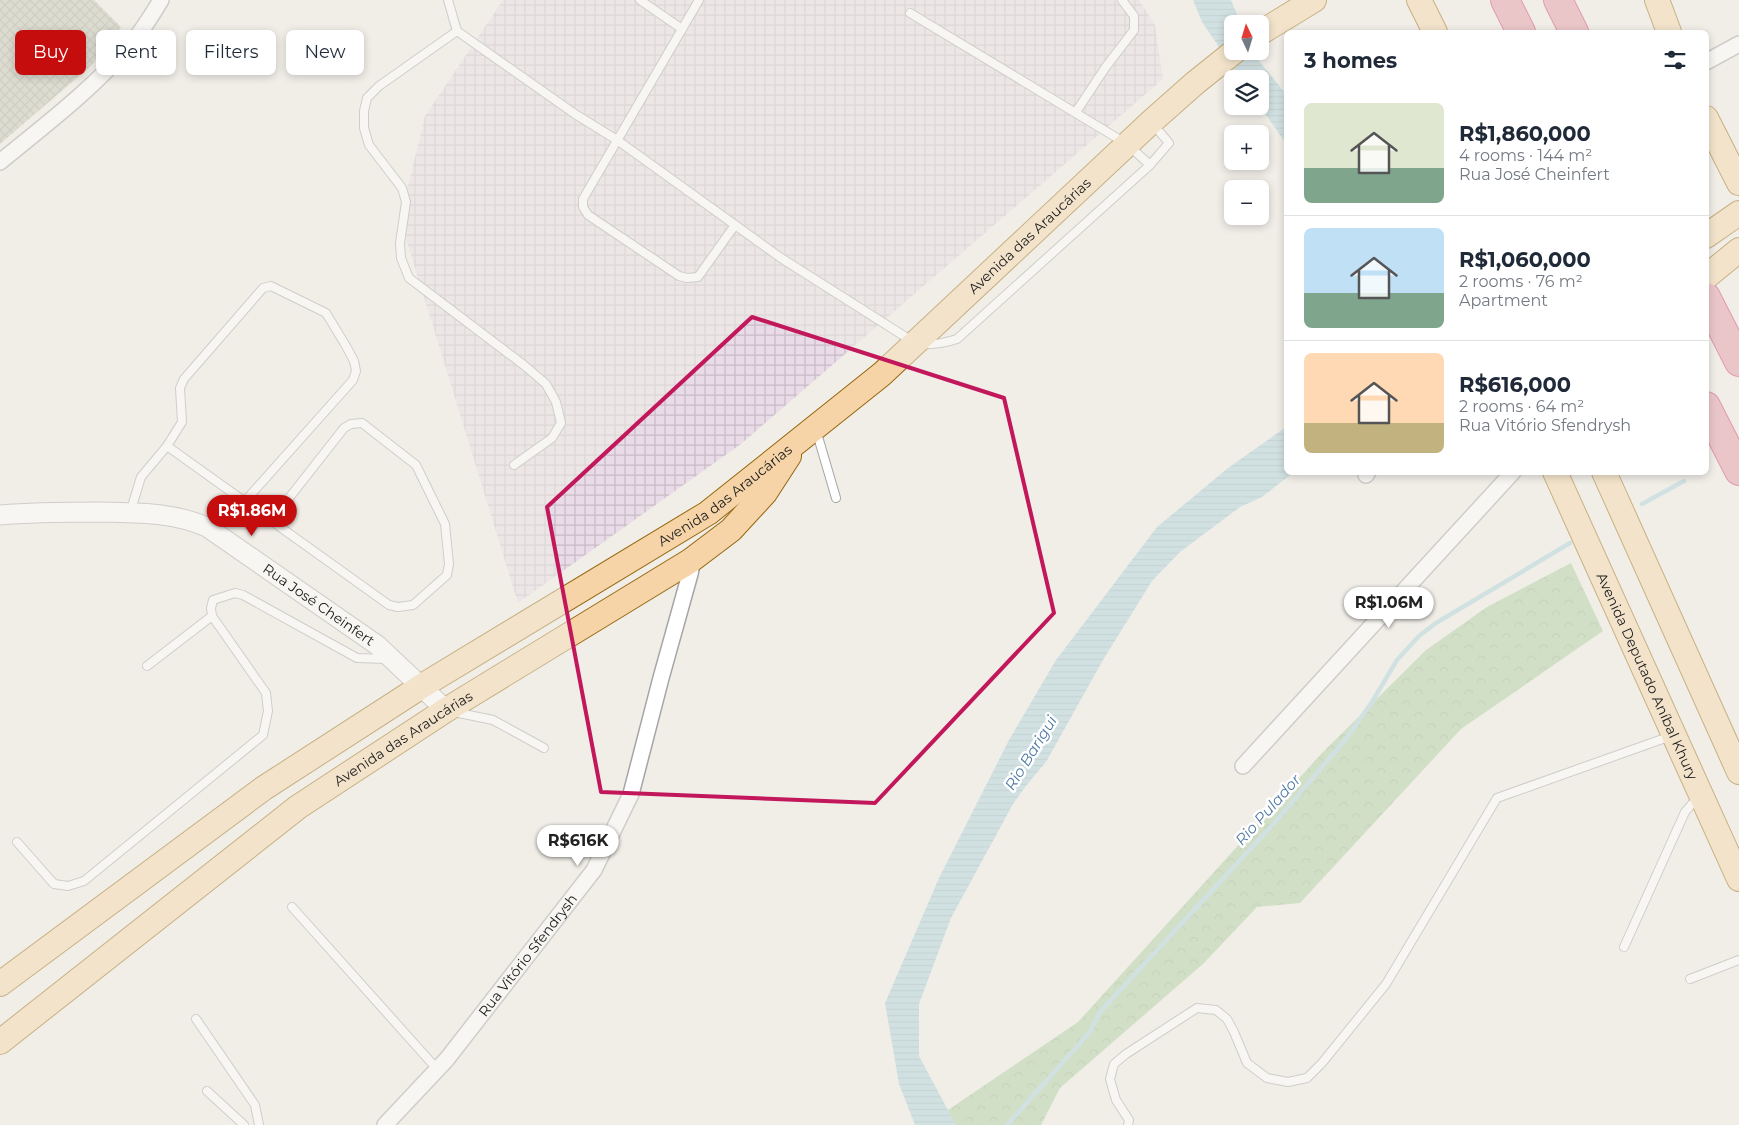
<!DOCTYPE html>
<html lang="en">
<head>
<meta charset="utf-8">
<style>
  :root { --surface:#fff; --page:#f2f2f3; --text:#1f2937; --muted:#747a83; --line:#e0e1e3; --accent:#c50d0e }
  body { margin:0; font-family:Montserrat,sans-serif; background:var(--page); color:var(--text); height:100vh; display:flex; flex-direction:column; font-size:19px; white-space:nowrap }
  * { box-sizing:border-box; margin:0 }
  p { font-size:16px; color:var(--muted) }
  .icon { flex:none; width:28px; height:28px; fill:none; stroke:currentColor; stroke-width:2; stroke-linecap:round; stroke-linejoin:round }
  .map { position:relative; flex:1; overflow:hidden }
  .details { position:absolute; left:1284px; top:30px; width:425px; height:445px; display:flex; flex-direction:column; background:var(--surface); border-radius:8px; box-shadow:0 2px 8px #0003 }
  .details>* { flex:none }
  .banner { position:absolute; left:15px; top:30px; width:475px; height:45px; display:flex; gap:10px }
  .needle { width:32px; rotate:356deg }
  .controls { position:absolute; left:1224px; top:15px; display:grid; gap:10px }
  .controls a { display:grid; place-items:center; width:45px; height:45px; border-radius:8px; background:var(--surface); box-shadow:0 2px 8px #0003; font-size:25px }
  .price { position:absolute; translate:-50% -42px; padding:0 11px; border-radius:18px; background:#fff; color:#222; font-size:16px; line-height:32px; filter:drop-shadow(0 1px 2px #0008) }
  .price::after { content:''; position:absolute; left:50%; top:30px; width:15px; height:11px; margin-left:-8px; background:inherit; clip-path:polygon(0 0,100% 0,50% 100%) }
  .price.current { background:var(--accent); color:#fff }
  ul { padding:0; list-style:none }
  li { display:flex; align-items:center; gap:15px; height:125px; padding:0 20px }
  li+li { border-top:1px solid var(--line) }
  li span { display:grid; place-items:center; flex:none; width:140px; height:100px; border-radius:8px; color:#555 }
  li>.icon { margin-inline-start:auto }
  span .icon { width:60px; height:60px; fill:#fffc; stroke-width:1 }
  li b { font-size:21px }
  h2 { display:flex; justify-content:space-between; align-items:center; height:60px; padding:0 20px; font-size:21px }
  .chip { padding:0 18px; border-radius:8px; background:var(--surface); box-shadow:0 2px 8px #0003; font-size:18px; line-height:45px }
  .chip.current { background:var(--accent); color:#fff }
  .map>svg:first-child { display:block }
  .industrial { fill:url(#industrial-grid) }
  .construction { fill:url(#construction-cross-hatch) }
  .forest { fill:url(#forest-crowns) }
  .water { fill:url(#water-rules) }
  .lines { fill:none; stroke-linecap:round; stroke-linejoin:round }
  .stream { stroke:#acd1db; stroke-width:4.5 }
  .service-casing { stroke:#a5a5a5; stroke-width:10 }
  .minor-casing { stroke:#a5a5a5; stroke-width:18 }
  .tertiary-casing { stroke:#a5a5a5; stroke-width:21 }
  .primary-casing { stroke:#94660a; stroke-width:26 }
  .motorway-casing { stroke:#d0346a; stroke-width:30 }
  .service { stroke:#fff; stroke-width:8 }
  .minor { stroke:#fff; stroke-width:15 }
  .tertiary { stroke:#fff; stroke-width:19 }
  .primary { stroke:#f6d4a8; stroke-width:24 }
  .motorway { stroke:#e296a4; stroke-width:28 }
  .marked { fill:none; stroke:#c2185b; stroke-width:4; stroke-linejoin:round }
  .labels { text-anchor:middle; stroke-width:5; stroke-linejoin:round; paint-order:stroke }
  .street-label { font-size:14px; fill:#212121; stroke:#fff }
  .water-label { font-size:15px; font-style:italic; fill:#4f7aa4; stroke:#fff }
</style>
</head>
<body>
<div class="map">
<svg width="1739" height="1125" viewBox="0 0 1739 1125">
  <defs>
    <pattern id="industrial-grid" width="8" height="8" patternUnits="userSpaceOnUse" patternTransform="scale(1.25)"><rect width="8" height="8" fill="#e9dbe7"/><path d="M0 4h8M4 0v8" fill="none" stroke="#c8bcc6"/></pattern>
    <pattern id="construction-cross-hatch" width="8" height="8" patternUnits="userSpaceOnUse" patternTransform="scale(1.25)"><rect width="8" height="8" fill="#c5c5b4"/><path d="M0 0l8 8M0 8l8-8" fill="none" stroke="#a9a99a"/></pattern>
    <pattern id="forest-crowns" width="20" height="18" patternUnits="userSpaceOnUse" patternTransform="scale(1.25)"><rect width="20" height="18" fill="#adcda0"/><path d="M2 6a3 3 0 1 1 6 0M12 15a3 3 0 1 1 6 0" fill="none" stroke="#95b08a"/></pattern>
    <pattern id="water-rules" width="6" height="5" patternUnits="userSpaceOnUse" patternTransform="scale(1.25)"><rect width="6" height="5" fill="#acd1db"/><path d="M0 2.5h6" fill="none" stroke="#94b3bc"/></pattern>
  </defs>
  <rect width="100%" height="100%" fill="#f1eee8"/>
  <path class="industrial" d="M503,0H1139L1155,25L1163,79L741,444L518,603L400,219L425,116Z"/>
  <path class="construction" d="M0,0H94L121,27L92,65L0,144Z"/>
  <path class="forest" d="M1571,563L1603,631L1461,729L1300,903L1257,907L1203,964L1060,1088L1041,1125H955L948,1110L1078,1022L1322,753L1426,650L1487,607Z"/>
  <g class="water">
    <path d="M1193,0H1231L1241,24H1232V51H1254L1259,61L1286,94V144L1260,106V79H1241L1202,22Z"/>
    <path d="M1286,427V472L1293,473L1262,497L1240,507L1180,552L1152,581L1103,660L1046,762L1025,787L1013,804L951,918L919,1004V1056L956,1125H915L899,1084L885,1003L939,878L1009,740L1056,660L1157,527L1228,468Z"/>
  </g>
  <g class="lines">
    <g class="stream">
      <path d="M1642,504L1684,481"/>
      <path d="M1007,1125L1089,1033L1100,1012L1276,821L1345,740L1372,702L1397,660L1419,636L1436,623L1570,543"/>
    </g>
    <defs>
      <g id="service">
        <path d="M448,0L457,31L575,114L617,140L781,258L912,341"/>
        <path d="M640,0L682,29"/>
        <path d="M699,0L583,199V207L588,215L679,276L687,278L698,277L735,225"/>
        <path d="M910,13L1127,144L1150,165"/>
        <path d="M457,31L379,86L367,98L364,111V128L369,145L402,188L406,202L400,243L401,258L409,278L525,366L546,384L556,402L561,423L552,438L514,465"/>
        <path d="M1076,112L1105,68L1134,30V16L1122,0"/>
        <path d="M922,344C935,345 945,343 957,339L1150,165L1169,143L1152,123"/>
        <path d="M816,430L836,498"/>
        <path d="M167,446C241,499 315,552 389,605L398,607L413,605L447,575L449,564L445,524L416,465L362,423L351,424L344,428L271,521"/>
        <path d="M130,513L141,477L167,446L182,422L180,388L184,379L263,288L271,286L326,313L346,346L354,361L356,371L353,380L245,501"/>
        <path d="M147,666L212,616"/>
        <path d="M454,712L493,720L544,748"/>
        <path d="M17,842L54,884L68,886L84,881L263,735L268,711L266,693L212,616L211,608L213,600L235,593L243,595L357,658L387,659"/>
        <path d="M292,907L437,1069"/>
        <path d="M1624,947L1685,812L1698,797"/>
        <path d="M1690,979L1739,960"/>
        <path d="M196,1019L255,1105L259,1125"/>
        <path d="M207,1091L244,1125"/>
        <path d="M1128,1125L1129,1120L1116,1100L1110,1079L1114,1064L1126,1054L1197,1008L1216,1010L1227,1019L1234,1032L1247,1063L1267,1078L1288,1082L1307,1078L1322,1063L1386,984L1497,798L1671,736"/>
      </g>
      <g id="minor">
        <path d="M1706,62L1739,44"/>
        <path d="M0,162C45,125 93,89 131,44C142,31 152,15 161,0"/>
        <path d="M1366,475L1368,472"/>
        <path d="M1243,766L1513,472"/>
        <path id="s1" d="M385,1125L447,1059L594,870L631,794L661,678L690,574L692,564L690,561"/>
      </g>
      <g id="tertiary">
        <path id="s2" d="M0,515C33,512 67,512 101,512C138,513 172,512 207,527L377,645L446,710"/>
      </g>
      <g id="primary">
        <path d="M1419,0L1435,32"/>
        <path d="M1657,0L1669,32"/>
        <path d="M1260,33L1314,0"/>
        <path d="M1706,118L1739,183"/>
        <path d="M1706,236L1739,213"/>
        <path d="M1706,277L1739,250"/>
        <path id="s3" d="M1555,472L1739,879"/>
        <path d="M1604,472L1739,772"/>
        <path id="s4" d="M0,984L264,788L422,686L708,513L882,374L1151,122L1195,83L1235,51"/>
        <path id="s5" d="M0,1042L298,807L446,710L690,561L731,530L765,493L789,456"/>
      </g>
      <g id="motorway">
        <path d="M1505,0L1521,32"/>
        <path d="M1558,0L1574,32"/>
        <path d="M1706,297L1739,362"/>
        <path d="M1706,406L1739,471"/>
      </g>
    </defs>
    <use href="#service" class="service-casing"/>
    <use href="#minor" class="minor-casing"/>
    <use href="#tertiary" class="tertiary-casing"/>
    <use href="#primary" class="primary-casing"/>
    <use href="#motorway" class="motorway-casing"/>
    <use href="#service" class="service"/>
    <use href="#minor" class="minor"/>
    <use href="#tertiary" class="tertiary"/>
    <use href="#primary" class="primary"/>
    <use href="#motorway" class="motorway"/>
  </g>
  <path d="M0 0H1739V1125H0ZM752,317L1004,398L1054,613L875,803L601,792L547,507Z" fill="#f1eee8" fill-opacity=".55" fill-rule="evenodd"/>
  <path class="marked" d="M752,317L1004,398L1054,613L875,803L601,792L547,507Z"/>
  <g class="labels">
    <g class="street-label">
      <text dy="5" stroke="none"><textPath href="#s4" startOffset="1276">Avenida das Araucárias</textPath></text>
      <text dy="5" stroke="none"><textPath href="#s4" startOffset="875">Avenida das Araucárias</textPath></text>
      <text dy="5" stroke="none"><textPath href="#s2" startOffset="345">Rua José Cheinfert</textPath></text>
      <text dy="5" stroke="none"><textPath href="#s3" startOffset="224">Avenida Deputado Aníbal Khury</textPath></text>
      <text dy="5" stroke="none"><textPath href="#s5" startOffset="505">Avenida das Araucárias</textPath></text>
      <text dy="5" stroke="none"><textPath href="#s1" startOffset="222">Rua Vitório Sfendrysh</textPath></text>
    </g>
    <g class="water-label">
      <text transform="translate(1031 753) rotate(-58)" y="5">Rio Barigui</text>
      <text transform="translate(1268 810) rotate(-48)" y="5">Rio Pulador</text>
    </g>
  </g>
</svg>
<div class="controls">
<a><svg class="needle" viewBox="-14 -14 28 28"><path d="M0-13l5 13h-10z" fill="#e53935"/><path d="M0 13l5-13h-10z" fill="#747a83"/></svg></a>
<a><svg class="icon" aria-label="layers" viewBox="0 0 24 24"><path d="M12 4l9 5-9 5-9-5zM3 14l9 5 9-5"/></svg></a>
<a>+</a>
<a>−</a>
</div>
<b class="price current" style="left:252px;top:537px">R$1.86M</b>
<b class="price" style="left:1389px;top:629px">R$1.06M</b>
<b class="price" style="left:578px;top:867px">R$616K</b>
<div class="banner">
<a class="chip current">Buy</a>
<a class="chip">Rent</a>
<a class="chip">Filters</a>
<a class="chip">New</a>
</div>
<section class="details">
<h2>3 homes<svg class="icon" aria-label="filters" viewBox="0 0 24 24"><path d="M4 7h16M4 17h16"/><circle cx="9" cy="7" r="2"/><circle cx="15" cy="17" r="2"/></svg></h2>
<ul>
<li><span style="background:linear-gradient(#dfe7d0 65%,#7fa58c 0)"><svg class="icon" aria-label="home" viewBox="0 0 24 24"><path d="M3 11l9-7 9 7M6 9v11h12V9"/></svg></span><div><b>R$1,860,000</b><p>4 rooms · 144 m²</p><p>Rua José Cheinfert</p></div></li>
<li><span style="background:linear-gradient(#bfe0f5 65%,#7fa58c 0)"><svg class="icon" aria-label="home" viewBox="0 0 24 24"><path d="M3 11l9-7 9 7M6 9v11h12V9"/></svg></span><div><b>R$1,060,000</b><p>2 rooms · 76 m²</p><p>Apartment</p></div></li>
<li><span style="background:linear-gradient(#ffd9b3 70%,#c2b280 0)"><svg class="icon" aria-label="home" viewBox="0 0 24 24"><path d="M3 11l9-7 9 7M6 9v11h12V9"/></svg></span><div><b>R$616,000</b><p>2 rooms · 64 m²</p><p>Rua Vitório Sfendrysh</p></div></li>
</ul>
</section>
</div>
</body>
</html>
